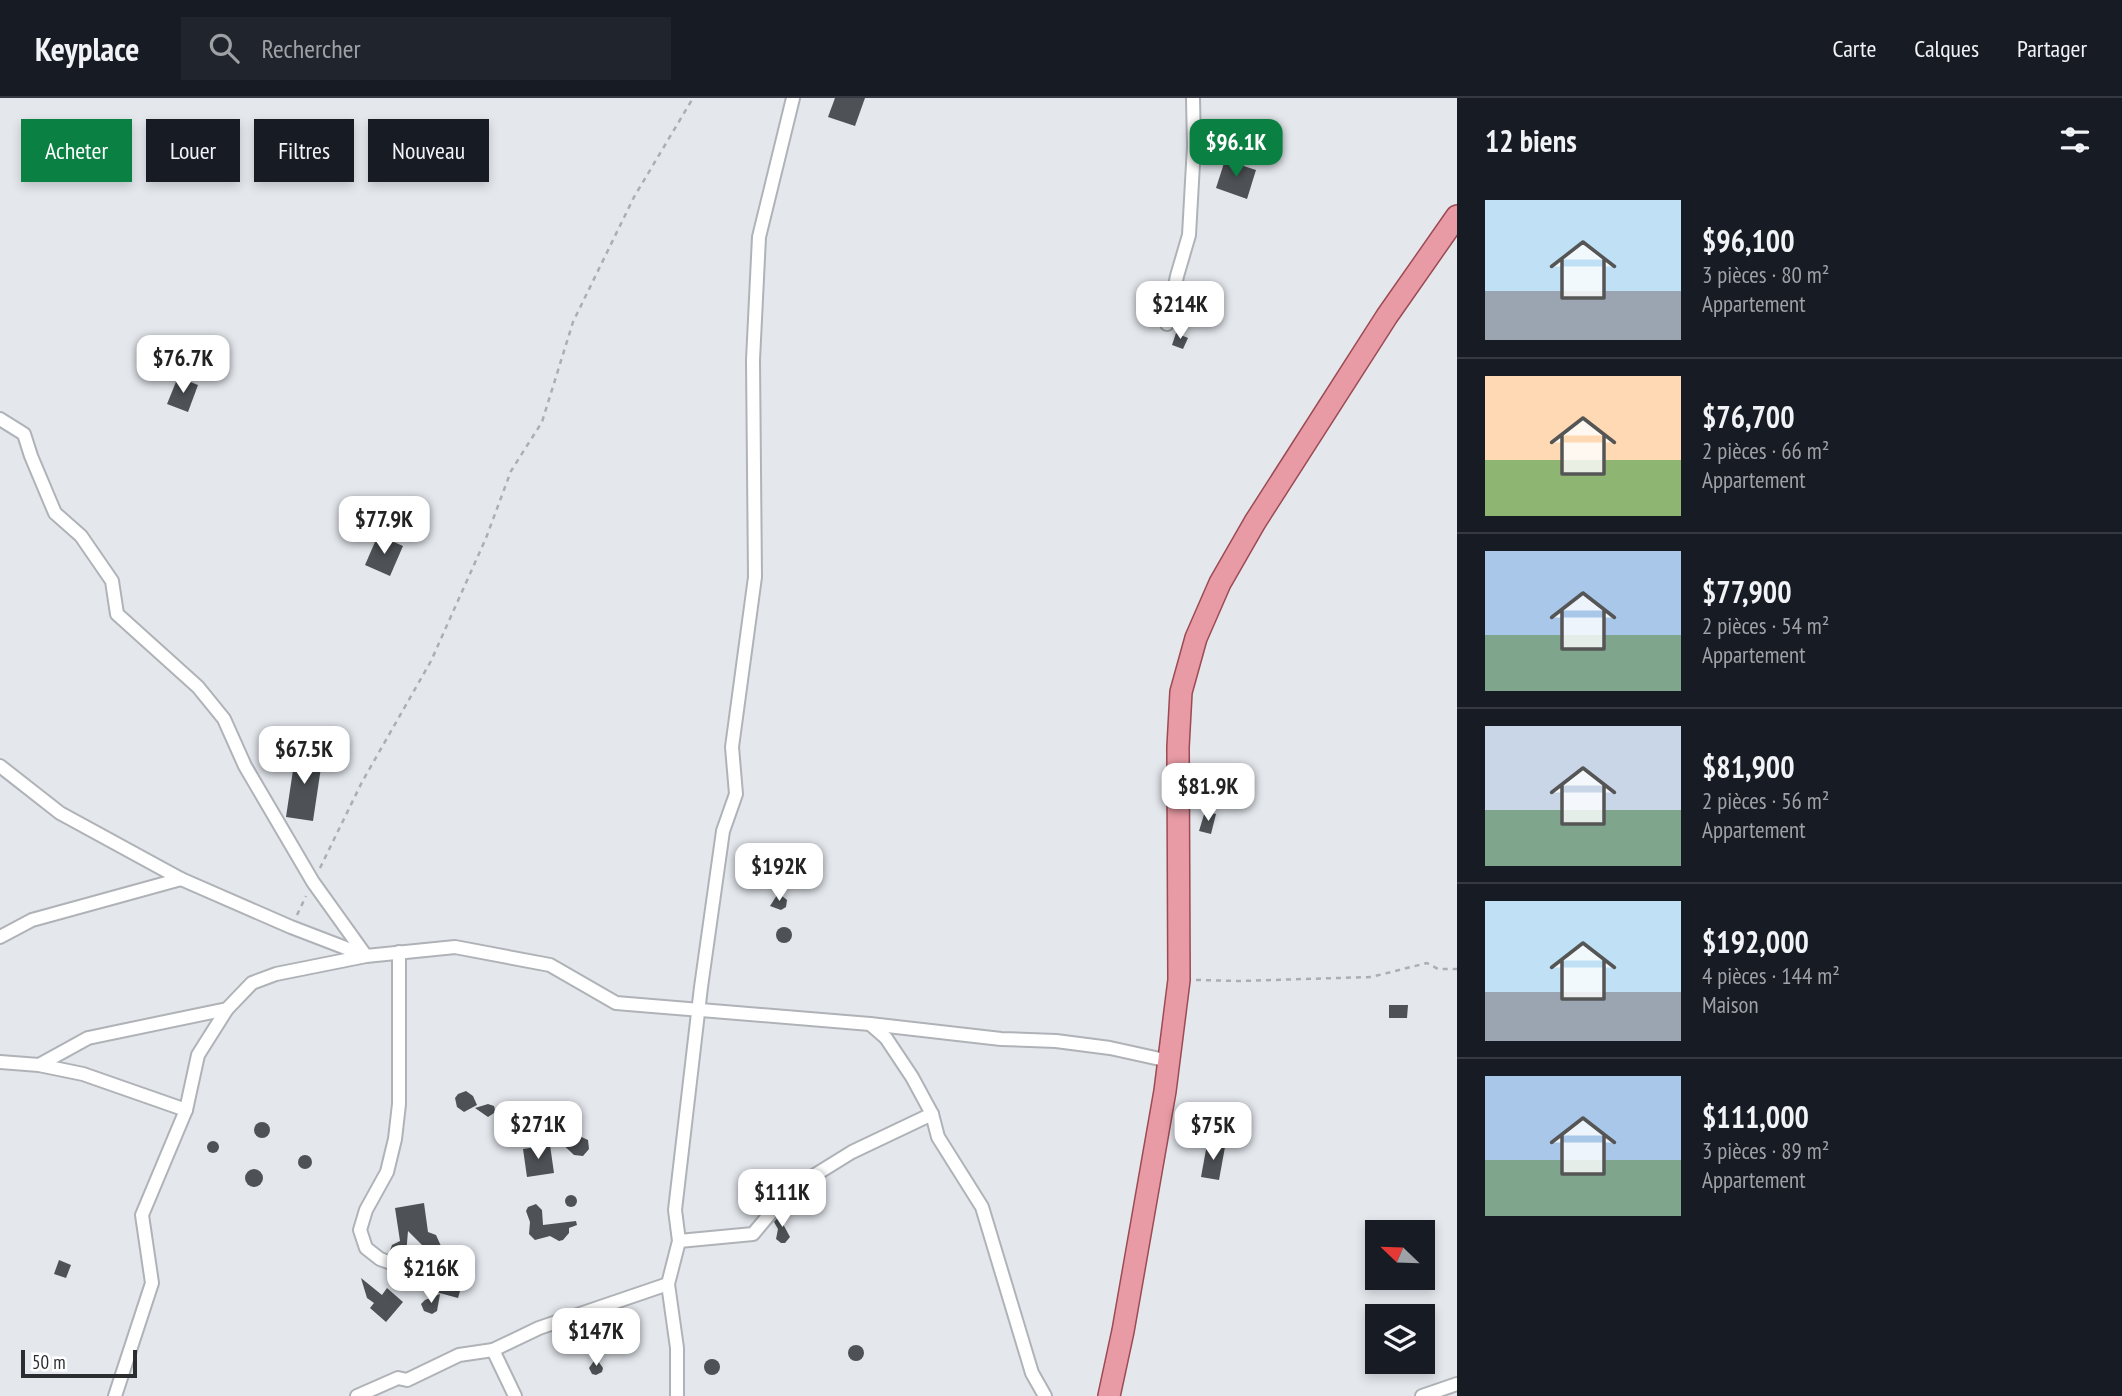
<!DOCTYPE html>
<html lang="fr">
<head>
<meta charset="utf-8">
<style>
  :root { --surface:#171b24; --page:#20242c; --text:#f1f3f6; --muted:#9ea1a6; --line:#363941; --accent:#0b8043 }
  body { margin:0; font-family:"PT Sans Narrow",sans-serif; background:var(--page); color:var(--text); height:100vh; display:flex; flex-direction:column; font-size:26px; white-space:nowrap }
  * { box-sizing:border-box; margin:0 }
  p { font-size:23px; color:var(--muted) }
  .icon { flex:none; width:38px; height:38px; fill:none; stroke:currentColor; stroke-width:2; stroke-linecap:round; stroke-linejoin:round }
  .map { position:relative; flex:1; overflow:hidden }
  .sheet { display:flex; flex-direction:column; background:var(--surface); width:665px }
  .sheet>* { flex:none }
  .guide { position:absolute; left:21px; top:21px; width:665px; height:63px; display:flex; gap:14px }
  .needle { width:46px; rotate:293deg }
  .buttons { position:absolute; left:1365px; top:1122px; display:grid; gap:14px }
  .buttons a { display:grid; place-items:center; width:70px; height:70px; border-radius:0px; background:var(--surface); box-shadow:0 4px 10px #0003; font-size:35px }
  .scale { position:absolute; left:21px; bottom:18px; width:116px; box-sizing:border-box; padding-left:7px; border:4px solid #2c2d2f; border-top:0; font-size:19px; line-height:24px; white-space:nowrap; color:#2c2d2f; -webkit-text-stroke:5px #fff; paint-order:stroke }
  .price { position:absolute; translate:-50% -60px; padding:0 16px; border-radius:14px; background:#fff; color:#222; font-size:23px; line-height:46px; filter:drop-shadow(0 2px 4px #0008) }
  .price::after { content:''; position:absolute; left:50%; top:42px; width:21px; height:16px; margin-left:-10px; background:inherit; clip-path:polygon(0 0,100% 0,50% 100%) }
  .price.selected { background:var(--accent); color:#fff }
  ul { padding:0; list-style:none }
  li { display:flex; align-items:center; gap:21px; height:175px; padding:0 28px }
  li+li { border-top:2px solid var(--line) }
  li span { display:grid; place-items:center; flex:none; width:196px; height:140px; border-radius:0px; color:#555 }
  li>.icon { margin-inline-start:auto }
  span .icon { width:84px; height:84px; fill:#fffc; stroke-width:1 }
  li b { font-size:30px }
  h2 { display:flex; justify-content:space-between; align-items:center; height:84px; padding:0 28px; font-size:30px }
  .tag { padding:0 24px; border-radius:0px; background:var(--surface); box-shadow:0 4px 10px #0003; font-size:24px; line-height:63px }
  .tag.selected { background:var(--accent); color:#fff }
  header { display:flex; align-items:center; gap:42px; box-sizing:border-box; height:98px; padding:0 35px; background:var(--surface); border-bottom:2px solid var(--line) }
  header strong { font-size:33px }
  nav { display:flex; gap:38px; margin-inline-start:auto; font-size:24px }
  .search { width:490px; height:63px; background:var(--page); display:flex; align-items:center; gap:18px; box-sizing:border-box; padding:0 24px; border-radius:0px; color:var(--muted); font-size:26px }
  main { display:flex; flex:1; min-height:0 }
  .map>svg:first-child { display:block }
  .building { fill:#4e5256 }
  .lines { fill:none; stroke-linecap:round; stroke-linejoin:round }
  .street-casing { stroke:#afb3b7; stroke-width:16 }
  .primary-casing { stroke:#9c4a54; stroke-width:24 }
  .path { stroke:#abaeb2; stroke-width:2.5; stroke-dasharray:5 5; stroke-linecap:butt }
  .street { stroke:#fff; stroke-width:12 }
  .primary { stroke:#e89ba4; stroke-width:21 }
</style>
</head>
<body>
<header>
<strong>Keyplace</strong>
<div class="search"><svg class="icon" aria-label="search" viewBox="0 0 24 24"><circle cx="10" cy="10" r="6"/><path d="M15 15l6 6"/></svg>Rechercher</div>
<nav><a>Carte</a><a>Calques</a><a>Partager</a></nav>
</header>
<main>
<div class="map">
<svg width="1457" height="1298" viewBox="0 0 1457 1298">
  <rect width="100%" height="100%" fill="#e4e8ed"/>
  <g class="building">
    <path d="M835,0H865L855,28L828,19Z"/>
    <path d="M1225,62L1256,72L1247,101L1216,90Z"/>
    <path d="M1176,235L1188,240L1183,251L1172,247Z"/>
    <path d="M178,279L198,287L188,314L167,306Z"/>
    <path d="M378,437L403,448L390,478L365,467Z"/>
    <path d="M296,652L323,656L313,723L286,719Z"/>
    <path d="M1205,713L1216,716L1211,736L1199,733Z"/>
    <path d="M777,797H781L787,802L786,809L781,812L770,808Z"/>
    <circle cx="784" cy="837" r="8"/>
    <path d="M1389,907H1408L1407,920H1389Z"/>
    <path d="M466,993L473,998L477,1007L464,1014L457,1009L455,1000L458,996Z"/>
    <path d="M488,1006L494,1008L495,1012L494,1015L488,1019L475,1010Z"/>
    <path d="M562,1017L575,1036L588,1042L589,1051L583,1058L574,1057L557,1041Z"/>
    <circle cx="262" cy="1032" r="8"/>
    <circle cx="213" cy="1049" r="6"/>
    <path d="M1207,1046L1225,1049L1219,1082L1201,1079Z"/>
    <path d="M550,1047L554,1075L527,1079L523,1051Z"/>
    <circle cx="305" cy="1064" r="7"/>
    <circle cx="254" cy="1080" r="9"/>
    <circle cx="571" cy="1103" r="6"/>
    <path d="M424,1105L428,1134L436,1137L441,1148L460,1147L462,1178L464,1179L458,1200L436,1194L442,1168L436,1169L435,1155L425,1150L408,1133L406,1157L404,1160L389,1155L392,1147L400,1143L395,1110Z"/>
    <path d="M536,1106L542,1112L543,1127L576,1123L577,1127L569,1130V1135L563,1142L559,1143L550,1138L535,1142L529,1136L530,1124L526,1113L528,1109Z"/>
    <path d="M783,1113L786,1120L783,1126L790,1139L785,1145H781L776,1141L778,1131L774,1124Z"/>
    <path d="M59,1162L71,1167L66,1180L54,1176Z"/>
    <path d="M361,1180L382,1197L387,1190L403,1204L386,1224L370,1210L374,1205L367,1200Z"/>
    <path d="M440,1196L437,1213L432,1216L424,1213L421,1206L425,1202Z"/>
    <circle cx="596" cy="1239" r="8"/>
    <circle cx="856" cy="1255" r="8"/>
    <path d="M596,1260L603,1270L602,1274L596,1277L592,1276L589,1270Z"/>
    <circle cx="712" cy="1269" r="8"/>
  </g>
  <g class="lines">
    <defs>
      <g id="street">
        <path d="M1167,226L1177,178L1189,137L1194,48L1193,0"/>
        <path d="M0,321L24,336L31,358L55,415L81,438L112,483L117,516L198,589L224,621L245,668L313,784L366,858"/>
        <path d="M0,668L60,715L181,781L291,829L364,857"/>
        <path d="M0,839L32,822L181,781"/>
        <path d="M399,854V1006L395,1041L387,1074L366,1112L360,1132L366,1150L380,1161L425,1177"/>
        <path d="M870,926L886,940L912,979L932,1016L938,1039L982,1109L1032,1275L1045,1298"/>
        <path d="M0,964L39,967L83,976L186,1012"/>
        <path d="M39,967L88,940L227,911L252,885L276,876L366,858L455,849L550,867L616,905L870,926L1001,941L1056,943L1110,950L1169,963"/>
        <path d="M679,1143L753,1136L789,1093L852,1054L932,1016"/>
        <path d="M493,1252L515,1298"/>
        <path d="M115,1298L152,1185L142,1117L186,1012L198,957L227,911"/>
        <path d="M357,1298L398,1280L407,1282L459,1257L493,1252L539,1230L668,1186"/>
        <path d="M677,1298V1250L668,1186L679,1143L675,1112L701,889L723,733L736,696L732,649L755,479L753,262L759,139L793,0"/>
        <path d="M1422,1298L1457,1286"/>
      </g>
      <path id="primary" d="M1109,1298L1123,1233L1165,993L1179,882L1178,649L1181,594L1196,540L1220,485L1255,424L1387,218L1457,118"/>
    </defs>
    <use href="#street" class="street-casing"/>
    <use href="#primary" class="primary-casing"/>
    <g class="path">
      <path d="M320,770L362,684L431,563L486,440L511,373L542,324L573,224L634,99L693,0"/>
      <path d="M297,817L306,798"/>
      <path d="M1196,882L1239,883L1371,879L1427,865L1438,871H1457"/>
    </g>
    <use href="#street" class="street"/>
    <use href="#primary" class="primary"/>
  </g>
</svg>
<div class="buttons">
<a><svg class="needle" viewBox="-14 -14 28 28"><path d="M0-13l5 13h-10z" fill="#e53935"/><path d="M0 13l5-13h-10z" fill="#9ea1a6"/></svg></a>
<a><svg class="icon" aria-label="layers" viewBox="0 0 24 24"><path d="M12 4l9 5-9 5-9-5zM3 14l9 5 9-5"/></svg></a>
</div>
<div class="scale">50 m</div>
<b class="price selected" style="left:1236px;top:81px">$96.1K</b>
<b class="price" style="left:1180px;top:243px">$214K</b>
<b class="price" style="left:183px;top:297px">$76.7K</b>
<b class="price" style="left:384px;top:458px">$77.9K</b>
<b class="price" style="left:304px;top:688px">$67.5K</b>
<b class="price" style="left:1208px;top:725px">$81.9K</b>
<b class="price" style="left:779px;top:805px">$192K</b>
<b class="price" style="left:538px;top:1063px">$271K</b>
<b class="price" style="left:1213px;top:1064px">$75K</b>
<b class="price" style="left:782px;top:1131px">$111K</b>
<b class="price" style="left:431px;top:1207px">$216K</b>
<b class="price" style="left:596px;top:1270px">$147K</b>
<div class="guide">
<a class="tag selected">Acheter</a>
<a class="tag">Louer</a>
<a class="tag">Filtres</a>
<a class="tag">Nouveau</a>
</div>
</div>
<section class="sheet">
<h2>12 biens<svg class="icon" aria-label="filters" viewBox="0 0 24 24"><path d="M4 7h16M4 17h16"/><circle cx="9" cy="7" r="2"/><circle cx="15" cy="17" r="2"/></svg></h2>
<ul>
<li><span style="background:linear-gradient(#bfe0f5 65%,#9aa5b1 0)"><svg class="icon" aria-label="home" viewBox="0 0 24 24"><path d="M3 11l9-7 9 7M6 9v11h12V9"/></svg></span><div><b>$96,100</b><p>3 pièces · 80 m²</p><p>Appartement</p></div></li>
<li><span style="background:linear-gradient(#ffd9b3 60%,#8fb573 0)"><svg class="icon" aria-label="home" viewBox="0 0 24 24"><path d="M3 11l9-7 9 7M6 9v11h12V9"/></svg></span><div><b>$76,700</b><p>2 pièces · 66 m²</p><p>Appartement</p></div></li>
<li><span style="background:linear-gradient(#a9c7e8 60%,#7fa58c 0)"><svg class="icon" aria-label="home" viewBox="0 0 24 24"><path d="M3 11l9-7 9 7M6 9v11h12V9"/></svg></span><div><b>$77,900</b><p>2 pièces · 54 m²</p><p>Appartement</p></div></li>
<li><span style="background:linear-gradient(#c9d6e8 60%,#7fa58c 0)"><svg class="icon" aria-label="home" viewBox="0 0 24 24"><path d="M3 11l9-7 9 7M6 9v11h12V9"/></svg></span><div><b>$81,900</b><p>2 pièces · 56 m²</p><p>Appartement</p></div></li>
<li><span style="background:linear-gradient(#bfe0f5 65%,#9aa5b1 0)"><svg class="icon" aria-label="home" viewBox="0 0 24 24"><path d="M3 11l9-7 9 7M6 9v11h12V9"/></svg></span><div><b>$192,000</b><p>4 pièces · 144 m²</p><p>Maison</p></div></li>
<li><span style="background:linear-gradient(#a9c7e8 60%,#7fa58c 0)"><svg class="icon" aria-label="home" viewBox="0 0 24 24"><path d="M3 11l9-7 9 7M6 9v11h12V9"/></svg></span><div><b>$111,000</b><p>3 pièces · 89 m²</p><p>Appartement</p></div></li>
</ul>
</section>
</main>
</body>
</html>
